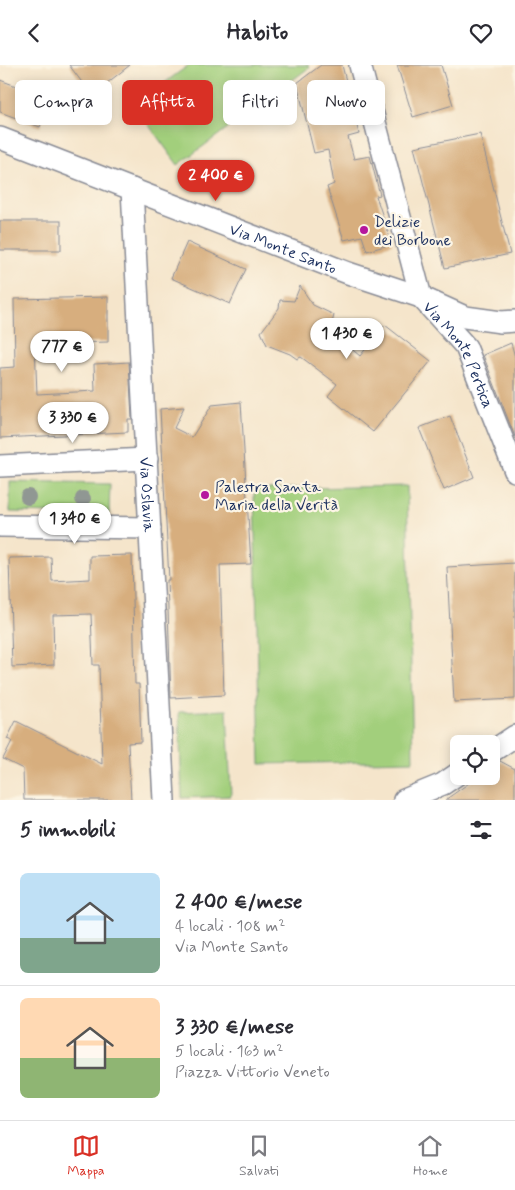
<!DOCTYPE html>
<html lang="it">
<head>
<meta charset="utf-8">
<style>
  :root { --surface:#fff; --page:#f7f7f7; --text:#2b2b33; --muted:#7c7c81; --line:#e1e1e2; --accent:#d93025 }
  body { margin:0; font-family:Mynerve,sans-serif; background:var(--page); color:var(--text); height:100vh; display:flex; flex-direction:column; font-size:19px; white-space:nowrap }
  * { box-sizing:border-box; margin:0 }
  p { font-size:16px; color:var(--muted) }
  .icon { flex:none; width:28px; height:28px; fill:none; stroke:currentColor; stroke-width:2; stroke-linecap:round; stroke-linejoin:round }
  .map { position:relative; height:735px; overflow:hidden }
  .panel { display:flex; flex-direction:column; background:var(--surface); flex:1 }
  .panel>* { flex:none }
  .banner { position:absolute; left:15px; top:15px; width:485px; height:45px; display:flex; gap:10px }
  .buttons { position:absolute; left:450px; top:670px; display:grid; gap:10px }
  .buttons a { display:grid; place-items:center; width:50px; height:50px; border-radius:8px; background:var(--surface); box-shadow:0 2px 12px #0003; font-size:25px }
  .price { position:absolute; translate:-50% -42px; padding:0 11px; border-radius:18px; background:#fff; color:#222; font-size:16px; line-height:32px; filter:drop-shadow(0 1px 2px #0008) }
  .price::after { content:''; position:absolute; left:50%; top:30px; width:15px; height:11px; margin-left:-8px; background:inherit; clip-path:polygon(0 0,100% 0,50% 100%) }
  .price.on { background:var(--accent); color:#fff }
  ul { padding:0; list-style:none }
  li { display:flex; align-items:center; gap:15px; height:125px; padding:0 20px }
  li+li { border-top:1px solid var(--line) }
  li span { display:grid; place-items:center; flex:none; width:140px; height:100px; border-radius:8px; color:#555 }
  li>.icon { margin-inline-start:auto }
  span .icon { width:60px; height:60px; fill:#fffc; stroke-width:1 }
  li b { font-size:21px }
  h2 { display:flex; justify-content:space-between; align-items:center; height:60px; padding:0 20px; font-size:21px }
  .pill { padding:0 18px; border-radius:8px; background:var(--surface); box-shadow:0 2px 12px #0003; font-size:18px; line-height:45px }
  .pill.on { background:var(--accent); color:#fff }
  header { display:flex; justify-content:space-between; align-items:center; height:65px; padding:0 20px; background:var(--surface); font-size:22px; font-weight:800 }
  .menu { display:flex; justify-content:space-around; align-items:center; height:70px; border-top:1px solid var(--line); background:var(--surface); font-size:14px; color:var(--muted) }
  .menu a { display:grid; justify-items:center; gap:2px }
  .menu .on { color:var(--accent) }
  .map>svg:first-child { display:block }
  .green { fill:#a2cf7c; stroke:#5e7f6d }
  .building { fill:#d7ae7e }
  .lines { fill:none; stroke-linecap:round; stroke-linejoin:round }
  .minor-casing { stroke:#888a94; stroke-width:24 }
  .minor { stroke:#fff; stroke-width:21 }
  .tree { fill:#909793 }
  .poi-dot { fill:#b5179e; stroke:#fcf5e5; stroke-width:2 }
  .labels { text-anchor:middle; stroke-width:4.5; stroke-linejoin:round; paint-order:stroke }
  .poi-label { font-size:16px; fill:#1b2f5e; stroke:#fcf5e5; text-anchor:start }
  .street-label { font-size:16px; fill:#1b2f5e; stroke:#fcf5e5 }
</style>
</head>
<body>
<header><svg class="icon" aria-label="back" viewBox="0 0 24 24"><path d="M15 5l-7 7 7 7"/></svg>Habito<svg class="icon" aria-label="heart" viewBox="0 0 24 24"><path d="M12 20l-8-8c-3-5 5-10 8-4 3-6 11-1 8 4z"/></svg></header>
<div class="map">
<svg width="515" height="735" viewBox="0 0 515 735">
  <rect width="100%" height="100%" fill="#fcf5e5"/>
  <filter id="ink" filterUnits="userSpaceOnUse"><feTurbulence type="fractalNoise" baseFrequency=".02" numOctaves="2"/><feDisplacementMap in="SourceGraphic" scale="10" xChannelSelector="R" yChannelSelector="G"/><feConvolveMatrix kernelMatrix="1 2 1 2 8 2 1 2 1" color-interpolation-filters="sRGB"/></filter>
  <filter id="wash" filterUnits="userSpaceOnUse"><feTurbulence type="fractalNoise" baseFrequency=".0096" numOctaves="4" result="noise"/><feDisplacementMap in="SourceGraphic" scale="20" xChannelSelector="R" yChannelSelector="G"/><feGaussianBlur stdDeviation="1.12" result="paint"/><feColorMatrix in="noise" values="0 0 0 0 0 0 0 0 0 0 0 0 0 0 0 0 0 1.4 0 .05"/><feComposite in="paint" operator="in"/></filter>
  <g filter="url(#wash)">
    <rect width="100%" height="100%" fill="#f5e5cb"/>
    <g class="green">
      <path d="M189,0H309L310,2L178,100L134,40Z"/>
      <path d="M10,417L110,419L109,449L10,447Z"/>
      <path d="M407,421L413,696L260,699L254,424Z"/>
      <path d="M227,645L231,731L182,733L179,647Z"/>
    </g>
    <g id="blocks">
      <g class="building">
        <path d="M69,0H130L102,22L90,28Z"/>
        <path d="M321,0H342L359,69L348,72L354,94L370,91L380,130L376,131L392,179L367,186L362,171L344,175L327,122L334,119L328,85L314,88L297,18Z"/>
        <path d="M397,0H441L453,40L413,52Z"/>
        <path d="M0,15L51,34L40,62L0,47Z"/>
        <path d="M480,69L510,189L445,203L414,82Z"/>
        <rect x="0" y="156" width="61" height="29"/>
        <path d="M187,177L246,204L230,239L171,213Z"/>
        <path d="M300,221L313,240L334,250L330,266L360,291L385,260L431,296L373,367L328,331L337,319L301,292L297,294L290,289L267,280L261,267L279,243L280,235L294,236Z"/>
        <path d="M108,232V277L35,279L37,329L95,326L94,299L129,297L132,354H128V367L0,373V303L15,302L14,234Z"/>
        <path d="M511,278L515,292V372L483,290Z"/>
        <path d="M241,337L251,499L220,500L224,630L171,633L167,515H169L160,344L184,342L174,363L192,372L212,340Z"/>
        <path d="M450,351L474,412L444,425L419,363Z"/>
        <path d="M132,490L135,619H139L141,677L128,678L131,735H24L23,704L3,694L12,676L7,674L16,656L102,699L99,600H93L91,549L53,550L54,600L12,602L9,493L51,492L52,516L90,514V491Z"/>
        <path d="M515,498V634L454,637L447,502Z"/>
        <path d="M500,696L515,704V735H445L479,711H491V703Z"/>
      </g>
    </g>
  </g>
  <g filter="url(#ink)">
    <use href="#blocks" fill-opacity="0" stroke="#888a94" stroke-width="1"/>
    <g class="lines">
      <defs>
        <g id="minor">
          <path id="s1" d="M360,0L421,232L466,282L515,406"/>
          <path id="s2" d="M0,73L348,208L421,232L465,252L501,257L515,256"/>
          <path id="s3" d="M132,124L164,735"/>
          <path d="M0,401L147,394"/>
          <path d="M0,461L150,463"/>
          <path d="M491,687L515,671"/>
          <path d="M404,735L443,719L459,708"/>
        </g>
      </defs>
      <use href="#minor" class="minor-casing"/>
      <use href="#minor" class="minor"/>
    </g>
    <g class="tree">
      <circle cx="28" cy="432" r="8"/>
      <circle cx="83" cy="434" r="8"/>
    </g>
  </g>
  <g class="poi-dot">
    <circle cx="364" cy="165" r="5"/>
    <circle cx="205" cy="430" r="5"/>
  </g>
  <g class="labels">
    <g class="poi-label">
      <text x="374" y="162">Delizie<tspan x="374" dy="18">dei Borbone</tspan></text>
      <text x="215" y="427">Palestra Santa<tspan x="215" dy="18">Maria della Verità</tspan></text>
    </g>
    <g class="street-label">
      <text dy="6" stroke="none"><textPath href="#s2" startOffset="304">Via Monte Santo</textPath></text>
      <text dy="6" stroke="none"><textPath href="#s1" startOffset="310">Via Monte Pertica</textPath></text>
      <text dy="6" stroke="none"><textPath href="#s3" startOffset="306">Via Oslavia</textPath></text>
    </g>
  </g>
</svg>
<div class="buttons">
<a><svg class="icon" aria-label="locate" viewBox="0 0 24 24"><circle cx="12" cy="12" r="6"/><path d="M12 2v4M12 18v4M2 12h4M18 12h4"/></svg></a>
</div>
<b class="price on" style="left:216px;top:137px">2 400 €</b>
<b class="price" style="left:347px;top:295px">1 430 €</b>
<b class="price" style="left:62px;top:308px">777 €</b>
<b class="price" style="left:73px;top:379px">3 330 €</b>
<b class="price" style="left:75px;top:480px">1 340 €</b>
<div class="banner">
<a class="pill">Compra</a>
<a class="pill on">Affitta</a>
<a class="pill">Filtri</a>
<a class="pill">Nuovo</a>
</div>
</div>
<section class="panel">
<h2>5 immobili<svg class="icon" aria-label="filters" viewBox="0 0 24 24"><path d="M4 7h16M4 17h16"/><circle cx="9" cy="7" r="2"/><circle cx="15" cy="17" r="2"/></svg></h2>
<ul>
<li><span style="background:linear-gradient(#bfe0f5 65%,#7fa58c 0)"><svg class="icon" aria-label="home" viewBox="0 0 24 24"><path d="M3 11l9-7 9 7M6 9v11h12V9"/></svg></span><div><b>2 400 €/mese</b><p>4 locali · 108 m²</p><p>Via Monte Santo</p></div></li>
<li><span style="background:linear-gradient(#ffd9b3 60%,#8fb573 0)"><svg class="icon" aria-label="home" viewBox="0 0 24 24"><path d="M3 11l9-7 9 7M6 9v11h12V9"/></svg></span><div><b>3 330 €/mese</b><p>5 locali · 163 m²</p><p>Piazza Vittorio Veneto</p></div></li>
</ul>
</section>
<nav class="menu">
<a class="on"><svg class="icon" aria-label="map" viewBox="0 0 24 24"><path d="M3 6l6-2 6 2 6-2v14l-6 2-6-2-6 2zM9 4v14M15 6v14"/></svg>Mappa</a>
<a><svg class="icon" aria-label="saved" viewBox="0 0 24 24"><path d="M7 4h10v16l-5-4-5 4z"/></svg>Salvati</a>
<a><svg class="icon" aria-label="home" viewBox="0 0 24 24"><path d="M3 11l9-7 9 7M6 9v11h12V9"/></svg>Home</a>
</nav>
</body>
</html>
